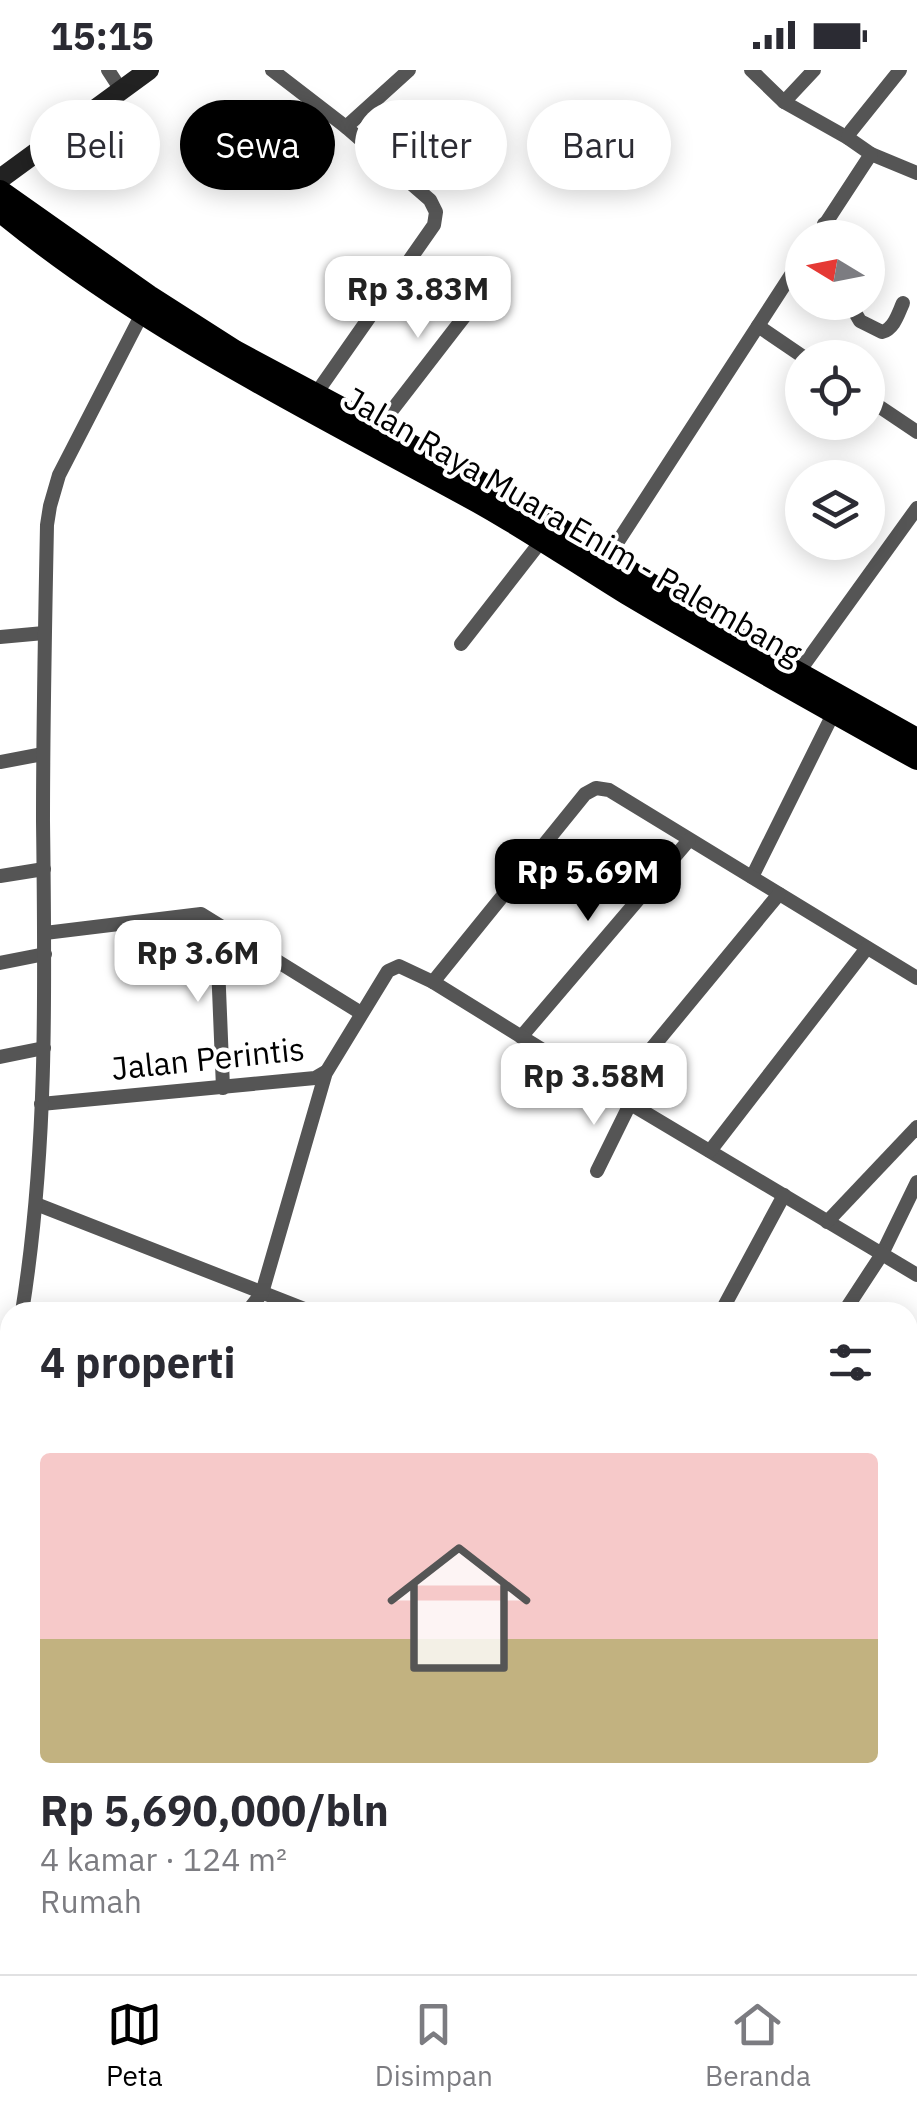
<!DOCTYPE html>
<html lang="id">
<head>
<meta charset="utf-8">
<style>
  :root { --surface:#fff; --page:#f7f7f7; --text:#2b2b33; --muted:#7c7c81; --line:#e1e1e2; --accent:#000 }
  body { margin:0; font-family:"IBM Plex Sans",sans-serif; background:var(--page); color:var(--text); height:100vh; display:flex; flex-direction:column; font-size:38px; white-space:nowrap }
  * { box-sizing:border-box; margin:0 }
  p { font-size:32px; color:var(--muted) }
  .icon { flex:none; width:55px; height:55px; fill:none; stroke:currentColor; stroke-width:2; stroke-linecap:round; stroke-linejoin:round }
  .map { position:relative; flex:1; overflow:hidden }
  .side { position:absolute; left:0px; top:1232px; width:918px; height:672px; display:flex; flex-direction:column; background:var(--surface); border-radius:30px 30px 0 0; box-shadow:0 5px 25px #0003 }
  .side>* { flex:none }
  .top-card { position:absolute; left:30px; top:30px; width:858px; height:90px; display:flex; gap:20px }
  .needle { width:65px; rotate:280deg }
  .buttons { position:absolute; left:785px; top:150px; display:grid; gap:20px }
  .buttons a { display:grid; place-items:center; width:100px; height:100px; border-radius:50%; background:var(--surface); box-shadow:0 5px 25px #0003; font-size:50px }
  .price { position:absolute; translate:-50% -85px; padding:0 22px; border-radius:20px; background:#fff; color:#222; font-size:32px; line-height:65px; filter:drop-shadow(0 2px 5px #0008) }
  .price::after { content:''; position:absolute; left:50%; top:60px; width:30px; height:22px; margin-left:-15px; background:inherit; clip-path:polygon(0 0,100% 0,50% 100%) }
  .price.on { background:var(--accent); color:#fff }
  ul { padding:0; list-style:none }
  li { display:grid; align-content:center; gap:20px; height:530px; padding:0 40px }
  li span { display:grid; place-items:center; height:310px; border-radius:10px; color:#555 }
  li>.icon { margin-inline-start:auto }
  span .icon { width:180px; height:180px; fill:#fffc; stroke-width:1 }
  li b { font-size:42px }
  h2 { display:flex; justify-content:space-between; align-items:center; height:120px; padding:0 40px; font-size:42px }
  .pill { padding:0 35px; border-radius:45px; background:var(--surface); box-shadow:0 5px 25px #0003; font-size:35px; line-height:90px }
  .pill.on { background:var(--accent); color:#fff }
  .status { display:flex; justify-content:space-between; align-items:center; height:70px; padding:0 50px; background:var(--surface); direction:ltr }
  .status svg { height:28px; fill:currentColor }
  .tabs { display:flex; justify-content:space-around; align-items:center; height:140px; border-top:2px solid var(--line); background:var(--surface); font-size:28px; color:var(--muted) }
  .tabs a { display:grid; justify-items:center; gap:5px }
  .tabs .on { color:var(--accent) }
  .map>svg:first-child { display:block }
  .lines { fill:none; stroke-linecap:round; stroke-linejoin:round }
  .street { stroke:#555; stroke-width:14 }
  .secondary { stroke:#222; stroke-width:20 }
  .primary { stroke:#000; stroke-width:22 }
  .labels { text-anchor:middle; stroke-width:8; stroke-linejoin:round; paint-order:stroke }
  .street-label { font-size:32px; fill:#000; stroke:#fff }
</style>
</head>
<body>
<div class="status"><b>15:15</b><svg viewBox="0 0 49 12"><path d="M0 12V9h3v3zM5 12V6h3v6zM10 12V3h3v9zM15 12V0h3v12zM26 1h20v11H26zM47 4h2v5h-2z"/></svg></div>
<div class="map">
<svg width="917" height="1904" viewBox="0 0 917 1904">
  <rect width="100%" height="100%" fill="#fff"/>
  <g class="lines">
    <g class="street">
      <path d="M108,0L121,20"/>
      <path d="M272,0L346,57L430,130L436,142L434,155L315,325"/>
      <path d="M751,0L784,32L848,68"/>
      <path d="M784,32L814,0"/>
      <path d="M346,57L409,0"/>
      <path d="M871,84L917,103"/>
      <path d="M824,154L841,168"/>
      <path d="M816,168L871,84L848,68L851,61L900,0"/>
      <path d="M849,232L860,251L882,262C894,259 898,244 903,233"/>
      <path d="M758,256L805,288"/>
      <path d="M868,329L917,362"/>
      <path d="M379,357L491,212"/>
      <path d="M604,493L802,188"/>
      <path d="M0,567L44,563"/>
      <path d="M461,574L542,470"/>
      <path d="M798,603L917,438"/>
      <path d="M0,692L43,684"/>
      <path d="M0,806L44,799"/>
      <path d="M752,807L834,642"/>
      <path d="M220,857L217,870L223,1018"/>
      <path d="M45,863L201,844L361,943"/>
      <path d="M0,893L45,884"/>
      <path d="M433,912L585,724L596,718L609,720L917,908"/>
      <path d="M521,967L689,770"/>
      <path d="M0,987L44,978"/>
      <path d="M614,1024L779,824"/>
      <path d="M41,1034L315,1008L327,1001L388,901L399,896L433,912L614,1024L882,1184L917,1112"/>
      <path d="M710,1081L867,878"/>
      <path d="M597,1101L630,1034"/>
      <path d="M36,1134L312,1242"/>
      <path d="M827,1152L917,1057"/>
      <path d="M22,1242C48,1080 45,915 43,751C43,652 45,554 47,455L50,436L59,405L143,242"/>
      <path d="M247,1242L262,1223L326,1002"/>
      <path d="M721,1242L784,1125"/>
      <path d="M844,1242L882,1184L917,1205"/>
      <path d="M908,1317L917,1302"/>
      <path d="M0,1386L10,1317"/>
      <path d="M0,1479L10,1502"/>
      <path d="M0,1550L10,1538"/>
      <path d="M909,1598L917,1587"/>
      <path d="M908,1633L917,1618"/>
      <path d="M908,1753L917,1757"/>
      <path d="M0,1796L10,1781"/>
      <path d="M908,1827L917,1815"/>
      <path d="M0,1852L10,1857"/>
      <path d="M528,1895L542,1904"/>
      <path d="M865,1895L882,1904"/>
      <path d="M127,1904L133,1895"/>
      <path d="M722,1904L728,1895"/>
    </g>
    <path class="secondary" d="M0,109L149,0"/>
    <g class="primary">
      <path d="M0,121L149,226L235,281L514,430L758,580L917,669"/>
      <path d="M0,141C147,262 320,345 485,436C534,464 580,495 627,524C723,581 820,635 917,689"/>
    </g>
  </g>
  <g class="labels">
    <g class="street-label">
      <text transform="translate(573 456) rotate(30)" y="11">Jalan Raya Muara Enim - Palembang</text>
      <text transform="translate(208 989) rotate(-6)" y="11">Jalan Perintis</text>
    </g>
  </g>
</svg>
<div class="buttons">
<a><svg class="needle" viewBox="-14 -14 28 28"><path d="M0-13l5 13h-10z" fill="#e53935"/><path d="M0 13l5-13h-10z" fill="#7c7c81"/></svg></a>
<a><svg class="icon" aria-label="locate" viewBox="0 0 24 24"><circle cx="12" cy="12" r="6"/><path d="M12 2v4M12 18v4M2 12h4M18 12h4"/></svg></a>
<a><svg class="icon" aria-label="layers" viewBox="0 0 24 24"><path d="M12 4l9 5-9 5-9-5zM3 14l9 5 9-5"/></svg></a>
</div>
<b class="price" style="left:418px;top:271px">Rp 3.83M</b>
<b class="price on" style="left:588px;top:854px">Rp 5.69M</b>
<b class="price" style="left:198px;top:935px">Rp 3.6M</b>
<b class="price" style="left:594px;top:1058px">Rp 3.58M</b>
<div class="top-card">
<a class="pill">Beli</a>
<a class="pill on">Sewa</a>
<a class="pill">Filter</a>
<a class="pill">Baru</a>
</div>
<section class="side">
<h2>4 properti<svg class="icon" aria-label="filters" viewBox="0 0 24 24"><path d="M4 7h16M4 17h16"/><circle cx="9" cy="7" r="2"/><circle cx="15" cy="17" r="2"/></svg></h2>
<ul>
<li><span style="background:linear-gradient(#f6c9c9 60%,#c2b280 0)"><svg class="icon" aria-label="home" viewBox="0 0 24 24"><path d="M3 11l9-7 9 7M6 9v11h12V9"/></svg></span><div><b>Rp 5,690,000/bln</b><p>4 kamar · 124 m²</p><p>Rumah</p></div></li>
</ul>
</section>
</div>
<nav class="tabs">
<a class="on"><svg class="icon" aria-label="map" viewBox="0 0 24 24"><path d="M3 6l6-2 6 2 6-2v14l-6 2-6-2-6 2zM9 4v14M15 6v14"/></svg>Peta</a>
<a><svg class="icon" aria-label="saved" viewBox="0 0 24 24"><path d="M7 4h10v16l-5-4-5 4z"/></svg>Disimpan</a>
<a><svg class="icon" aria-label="home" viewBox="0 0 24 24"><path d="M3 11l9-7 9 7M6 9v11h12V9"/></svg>Beranda</a>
</nav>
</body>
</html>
